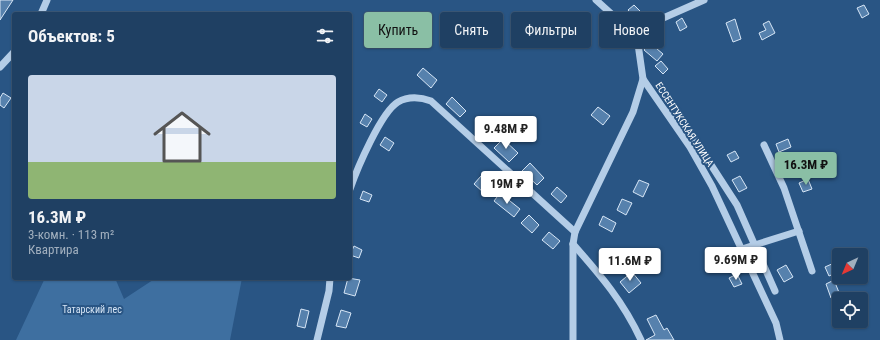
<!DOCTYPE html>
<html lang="ru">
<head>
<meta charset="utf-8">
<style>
  :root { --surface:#1f4063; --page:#274769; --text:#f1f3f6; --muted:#a1afbe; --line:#3c5978; --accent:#8abfa5 }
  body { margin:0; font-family:"Roboto Condensed",sans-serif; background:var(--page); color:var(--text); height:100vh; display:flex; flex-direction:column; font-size:15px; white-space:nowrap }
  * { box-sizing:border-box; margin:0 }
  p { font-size:13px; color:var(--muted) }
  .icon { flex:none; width:22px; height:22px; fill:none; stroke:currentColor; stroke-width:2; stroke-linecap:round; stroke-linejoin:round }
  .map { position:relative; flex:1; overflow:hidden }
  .sheet { position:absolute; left:12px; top:12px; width:340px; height:268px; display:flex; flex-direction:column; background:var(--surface); border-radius:4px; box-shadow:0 1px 3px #0004,0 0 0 1px var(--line) }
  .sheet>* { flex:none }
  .guide { position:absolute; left:364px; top:12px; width:380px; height:36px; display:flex; gap:8px }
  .needle { width:26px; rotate:224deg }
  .fabs { position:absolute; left:832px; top:248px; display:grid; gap:8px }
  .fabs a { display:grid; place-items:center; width:36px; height:36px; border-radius:4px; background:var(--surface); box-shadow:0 1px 3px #0004,0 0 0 1px var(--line); font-size:20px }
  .price { position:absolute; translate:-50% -34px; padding:0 9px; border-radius:4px; background:#fff; color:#222; font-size:13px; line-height:26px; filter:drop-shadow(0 1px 2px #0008) }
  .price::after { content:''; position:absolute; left:50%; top:24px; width:12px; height:9px; margin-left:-6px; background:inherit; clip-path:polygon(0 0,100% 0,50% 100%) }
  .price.on { background:var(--accent); color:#111 }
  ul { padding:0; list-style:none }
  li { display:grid; align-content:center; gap:8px; height:212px; padding:0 16px }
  li span { display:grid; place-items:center; height:124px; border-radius:4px; color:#555 }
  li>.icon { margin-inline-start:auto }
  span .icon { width:72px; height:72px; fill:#fffc; stroke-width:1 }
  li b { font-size:17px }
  h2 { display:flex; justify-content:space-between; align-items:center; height:48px; padding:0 16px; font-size:17px }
  .pill { padding:0 14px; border-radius:4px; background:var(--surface); box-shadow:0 1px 3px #0004,0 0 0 1px var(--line); font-size:14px; line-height:36px }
  .pill.on { background:var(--accent); color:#111 }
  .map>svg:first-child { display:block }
  .green { fill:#3e6fa0 }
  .building { fill:#5681ad; stroke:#d7e6f6 }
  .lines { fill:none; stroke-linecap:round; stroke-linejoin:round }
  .minor { stroke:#b4cde7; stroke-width:7 }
  .labels { text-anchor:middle; stroke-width:4; stroke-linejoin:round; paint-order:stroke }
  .street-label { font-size:10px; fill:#fff; stroke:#295584 }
  .park-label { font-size:10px; fill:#d7e6f6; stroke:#295584 }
</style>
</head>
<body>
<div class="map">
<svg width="880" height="340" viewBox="0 0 880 340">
  <rect width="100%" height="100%" fill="#295584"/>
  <path class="green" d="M45,278H115L124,299L156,278H242L230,340H16Z"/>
  <g class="building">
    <path d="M0,0H13L0,20Z"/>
    <path d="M634,5L642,13L636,19L628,10Z"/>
    <path d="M864,5L869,14L862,18L857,8Z"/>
    <path d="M682,18L687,27L680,31L676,22Z"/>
    <path d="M735,19L741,39L733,42L726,23Z"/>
    <path d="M769,21L775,33L762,40L759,33L766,30L763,24Z"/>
    <path d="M650,43L663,54L657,61L644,50Z"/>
    <path d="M661,61L668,69L663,74L655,66Z"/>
    <path d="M423,68L437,80L431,88L417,75Z"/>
    <path d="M379,89L387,95L382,102L374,96Z"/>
    <path d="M3,93L11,98L4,108L0,105V98Z"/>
    <path d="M452,97L466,111L460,117L446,104Z"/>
    <path d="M598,107L610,116L603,125L591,115Z"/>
    <path d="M365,114L372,119L367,127L360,123Z"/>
    <path d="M385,137L394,143L389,151L380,145Z"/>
    <path d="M503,139L518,153L509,162L494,148Z"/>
    <path d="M788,139L791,147L779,152L776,144Z"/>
    <path d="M735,151L739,158L731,162L727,155Z"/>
    <path d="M530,163L544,178L537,185L522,171Z"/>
    <path d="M481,176L490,185L483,192L474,184Z"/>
    <path d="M740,176L747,188L739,192L732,180Z"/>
    <path d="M808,179L812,189L803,192L799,183Z"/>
    <path d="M639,180L649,184L643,197L633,192Z"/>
    <path d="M557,187L567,196L561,203L551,194Z"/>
    <path d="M363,191L372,195L369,202L360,199Z"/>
    <path d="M500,193L520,209L514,217L494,201Z"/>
    <path d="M622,199L632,203L626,215L617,210Z"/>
    <path d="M529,215L539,225L532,233L521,223Z"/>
    <path d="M603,216L616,223L612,232L599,225Z"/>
    <path d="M549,232L560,241L553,249L542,240Z"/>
    <path d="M354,246L362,250L359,258L350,255Z"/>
    <path d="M834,263L838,272L829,276L825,267Z"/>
    <path d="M786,265L793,277L784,282L777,270Z"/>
    <path d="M632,272L641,283L629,293L620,282Z"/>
    <path d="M737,274L742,284L734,287L729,278Z"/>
    <path d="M348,278L360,280L355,296L344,293Z"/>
    <path d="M834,280L840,295L831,298L826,284Z"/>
    <path d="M301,309L309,311L305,328L297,326Z"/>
    <path d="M341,310L351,313L346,328L336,326Z"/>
    <path d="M656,315L664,330L667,328L674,340H646L655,335L647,319Z"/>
  </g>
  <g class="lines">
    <g class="minor">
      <path d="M596,0L616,18L636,30L643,79L690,147L712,186L776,323L780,340"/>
      <path d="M41,14L47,0"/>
      <path d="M636,30L704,0"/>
      <path d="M0,67L14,52"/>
      <path d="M669,111L693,137L737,205L775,291"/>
      <path d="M764,145L784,188L812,271"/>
      <path d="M350,189C357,169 381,112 398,102C408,96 421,97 431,101L575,232"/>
      <path d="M573,244C601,276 623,301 641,340"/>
      <path d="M742,249L799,231"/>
      <path d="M317,340L329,291L330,278"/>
      <path d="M573,340V244L575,232L633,112L643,79"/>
    </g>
  </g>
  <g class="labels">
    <g class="street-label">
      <text transform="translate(685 124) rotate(57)" y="4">ЕССЕНТУКСКАЯ УЛИЦА</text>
    </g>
    <g class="park-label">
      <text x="92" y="313">Татарский лес</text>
    </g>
  </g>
</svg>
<div class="fabs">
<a><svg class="needle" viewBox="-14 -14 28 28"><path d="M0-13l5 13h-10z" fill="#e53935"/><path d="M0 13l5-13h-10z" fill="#a1afbe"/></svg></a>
<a><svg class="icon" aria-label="locate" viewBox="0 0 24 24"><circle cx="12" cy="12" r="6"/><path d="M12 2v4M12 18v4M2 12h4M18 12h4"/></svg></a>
</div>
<b class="price" style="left:506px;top:150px">9.48M ₽</b>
<b class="price on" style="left:806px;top:186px">16.3M ₽</b>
<b class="price" style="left:507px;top:205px">19M ₽</b>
<b class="price" style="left:736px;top:281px">9.69M ₽</b>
<b class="price" style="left:630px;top:282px">11.6M ₽</b>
<div class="guide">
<a class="pill on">Купить</a>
<a class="pill">Снять</a>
<a class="pill">Фильтры</a>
<a class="pill">Новое</a>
</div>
<section class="sheet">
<h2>Объектов: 5<svg class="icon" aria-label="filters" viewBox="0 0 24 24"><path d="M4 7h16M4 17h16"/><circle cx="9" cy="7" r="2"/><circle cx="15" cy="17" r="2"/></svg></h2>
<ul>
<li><span style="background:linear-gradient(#c9d6e8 70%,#8fb573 0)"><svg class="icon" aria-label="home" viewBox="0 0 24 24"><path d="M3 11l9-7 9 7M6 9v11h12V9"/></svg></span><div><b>16.3M ₽</b><p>3-комн. · 113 m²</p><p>Квартира</p></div></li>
</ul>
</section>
</div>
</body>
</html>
